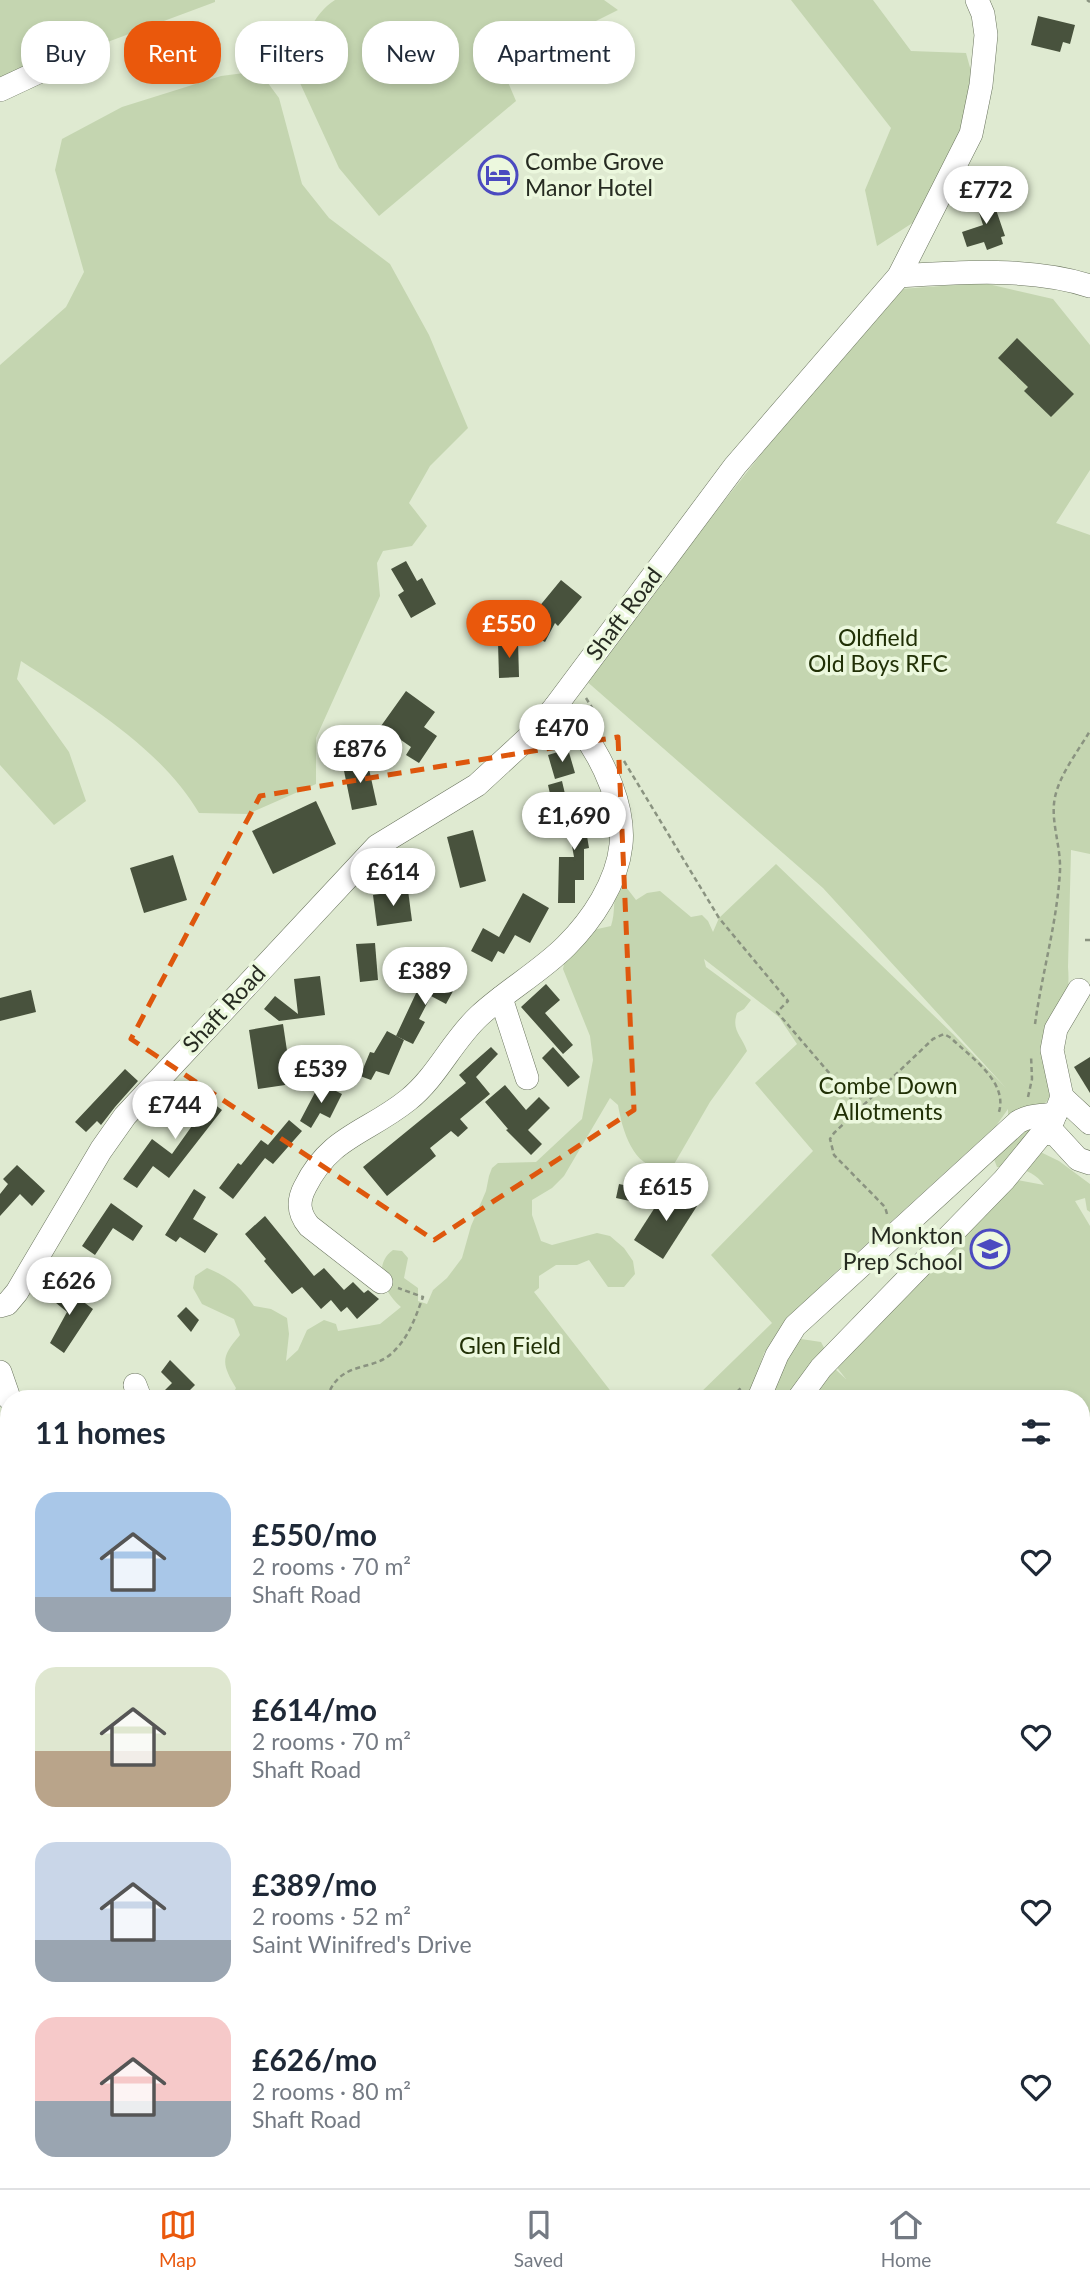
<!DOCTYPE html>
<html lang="en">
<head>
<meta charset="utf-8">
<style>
  :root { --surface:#fff; --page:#f2f2f3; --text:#1f2937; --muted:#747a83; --line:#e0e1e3; --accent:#ea580c }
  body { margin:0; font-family:Lato,sans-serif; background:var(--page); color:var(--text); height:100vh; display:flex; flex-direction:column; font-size:26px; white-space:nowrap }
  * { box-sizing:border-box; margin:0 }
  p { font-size:23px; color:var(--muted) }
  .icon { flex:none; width:38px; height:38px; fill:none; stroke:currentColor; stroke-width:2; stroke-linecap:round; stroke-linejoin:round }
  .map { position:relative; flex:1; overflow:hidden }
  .details { position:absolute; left:0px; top:1390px; width:1090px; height:800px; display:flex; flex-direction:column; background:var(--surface); border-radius:28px 28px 0 0; box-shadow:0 4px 10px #0003 }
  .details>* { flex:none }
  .hud { position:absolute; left:21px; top:21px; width:700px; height:63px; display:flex; gap:14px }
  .price { position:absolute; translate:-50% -60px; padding:0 16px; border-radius:24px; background:#fff; color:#222; font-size:23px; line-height:46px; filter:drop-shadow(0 2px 4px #0008) }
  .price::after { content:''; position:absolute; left:50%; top:42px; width:21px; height:16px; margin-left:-10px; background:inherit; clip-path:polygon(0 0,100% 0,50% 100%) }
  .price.selected { background:var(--accent); color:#fff }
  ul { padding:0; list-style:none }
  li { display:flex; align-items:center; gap:21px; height:175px; padding:0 35px }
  li span { display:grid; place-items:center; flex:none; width:196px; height:140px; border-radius:21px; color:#555 }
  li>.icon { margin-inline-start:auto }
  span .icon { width:84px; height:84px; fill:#fffc; stroke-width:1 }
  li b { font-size:30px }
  h2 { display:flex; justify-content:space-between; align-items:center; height:84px; padding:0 35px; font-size:30px }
  .tag { padding:0 24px; border-radius:28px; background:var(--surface); box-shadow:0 4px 10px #0003; font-size:24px; line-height:63px }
  .tag.selected { background:var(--accent); color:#fff }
  .tab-bar { display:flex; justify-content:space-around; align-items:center; height:98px; border-top:2px solid var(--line); background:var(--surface); font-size:19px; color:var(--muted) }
  .tab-bar a { display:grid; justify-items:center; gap:4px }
  .tab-bar .selected { color:var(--accent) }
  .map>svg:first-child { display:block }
  .green { fill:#c4d5b0 }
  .building { fill:#48523d }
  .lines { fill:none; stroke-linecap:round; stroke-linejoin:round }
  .minor-casing { stroke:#6a745e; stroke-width:24 }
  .path { stroke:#8a9380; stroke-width:2.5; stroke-dasharray:5 3.5; stroke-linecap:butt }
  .minor { stroke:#fff; stroke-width:23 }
  .marked { fill:none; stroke:#de570d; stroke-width:5; stroke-dasharray:14 9; stroke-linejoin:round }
  .labels { text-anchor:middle; stroke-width:7; stroke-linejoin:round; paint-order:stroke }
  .poi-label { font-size:23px; fill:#262b21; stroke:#ecf8de; text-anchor:start }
  .street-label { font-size:23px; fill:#262b21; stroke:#ecf8de }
  .park-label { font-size:23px; fill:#213006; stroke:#ecf8de }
</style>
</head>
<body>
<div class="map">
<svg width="1090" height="2188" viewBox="0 0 1090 2188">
  <rect width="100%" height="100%" fill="#dfead1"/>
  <g class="green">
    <path d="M0,0H215V2L0,82Z"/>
    <path d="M335,0H604L618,10L532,53L511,69L507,80L516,101L379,216L339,168L300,83L291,68C302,46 313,13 335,0Z"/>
    <path d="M791,0H873L911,51L966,53L977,93L951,160L917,220L877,246L865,190L891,128Z"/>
    <path d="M259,71L279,98L302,184L329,218L390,264L429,335L468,428L430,466L409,503L427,526L412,546L383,551L377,563L380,596L316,738V784L248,814L199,813C161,748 84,702 21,661L17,679L69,752L86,801L54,825L0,765V365L66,307L84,272L55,170L62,139L122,107L221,76Z"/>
    <path d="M984,283L1053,299L1090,345V470L1056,523L1090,535V854L1071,850L1068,967C1072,1011 1051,1054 1049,1099L1038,1110L1028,1146L1059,1161L1090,1184V1212L1087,1210L1085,1198L1075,1201L1090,1226V1734L1082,1731V1398H772L786,1359L801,1339L821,1342L835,1369L846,1379L835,1365L1012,1179L1044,1185C1032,1168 1016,1168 997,1167L986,1138L1008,1119V1109L996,1126L828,1279L795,1312L764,1353L749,1398H695L772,1323L711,1255L813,1151L755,1083L797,1044L779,1017L704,959L706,967L751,1000L744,1009L737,1013C731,1031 742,1036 747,1051L710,1102L673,1166C636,1177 623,1134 618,1105L610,1098L564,1176L552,1188L532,1200V1215L541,1241L552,1245L597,1233L610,1236L624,1248L633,1261L635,1274L624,1287H608L589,1260L577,1265H556L539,1276V1288L534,1292L616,1398H227L232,1396L236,1388C221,1363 221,1357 240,1335L234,1319L202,1304L193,1288L195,1276L207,1268C229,1277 241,1287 254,1306L271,1309L287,1318L289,1334L286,1361L298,1350L307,1330L324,1320L336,1324L338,1331L380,1324L401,1307C384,1293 372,1265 393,1250L402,1251L408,1258L404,1278L418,1288V1301L427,1304L433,1290L447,1278L462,1258L471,1226L486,1191L489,1176L492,1168L498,1163L536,1162L582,1119L593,1060L590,1036L563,969L566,954L593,930L611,926C616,911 612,900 618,886L626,887L636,900L647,893L660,891L691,917L702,915L708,921L713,932L719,918L776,864L953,1034L1006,1088L823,888L584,679L788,420L900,289Z"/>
    <path d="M0,1413L9,1442V1723L0,1724Z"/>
    <path d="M9,1731V2180H214L216,2188H0V1733Z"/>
  </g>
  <g class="building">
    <path d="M1038,16L1075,25L1070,44L1063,42L1060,52L1031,45Z"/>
    <path d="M991,195L1005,236L1001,237L1003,244L987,250L984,242L967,247L962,232L983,225L975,200Z"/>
    <path d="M1017,338L1074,394L1051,417L1024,391L1028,387L998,358Z"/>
    <path d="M406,561L417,581L422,578L436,604L411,618L398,595L404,591L391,569Z"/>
    <path d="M561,580L582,597L558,626L555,623L545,642L530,634L541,611L538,608Z"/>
    <path d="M487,619H500L501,631L487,632Z"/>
    <path d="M518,641L519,677L499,678L498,642Z"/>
    <path d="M406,691L435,712L424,727L437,736L419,763L406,755L411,747L381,726Z"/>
    <path d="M568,749L575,773L555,779L548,755Z"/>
    <path d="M367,760L377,805L352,810L343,766Z"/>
    <path d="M562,781L565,794L551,798L548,785Z"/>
    <path d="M583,798L589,823L585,824L589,848L584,849V880H575V903H558L559,857H574L564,803Z"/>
    <path d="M316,801L336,844L273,874L252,831Z"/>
    <path d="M473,830L486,881L460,888L447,837Z"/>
    <path d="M173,855L187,900L144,913L130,868Z"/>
    <path d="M408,890L412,921L377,926L373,895Z"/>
    <path d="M523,893L549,908L530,943L515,935L504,954L498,951L492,962L471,951L483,928L499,937Z"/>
    <path d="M375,943L378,980L360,982L356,944Z"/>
    <path d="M440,972L458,982L446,1004L431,996L419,1019L425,1022L413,1044L396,1036L418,989L429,994Z"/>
    <path d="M320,976L325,1015L279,1021L264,1009L275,996L298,1014L294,979Z"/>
    <path d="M546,984L560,1000L545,1013L573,1045L563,1054L521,1007Z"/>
    <path d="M31,990L36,1012L0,1021V998Z"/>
    <path d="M283,1024L292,1084L258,1089L249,1030Z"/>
    <path d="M387,1031L404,1040L389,1075L376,1071L371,1080L360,1076L370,1052L374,1053Z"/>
    <path d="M491,1047L498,1054L476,1077L490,1094L460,1119L468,1128L458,1137L451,1131L430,1148L436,1156L387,1196L363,1167L466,1083L459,1075Z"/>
    <path d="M553,1047L580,1077L568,1087L542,1058Z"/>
    <path d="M1090,1057V1093L1074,1067Z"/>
    <path d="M125,1069L138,1081L115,1107L101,1125L97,1121L86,1132L75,1122Z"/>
    <path d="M320,1083L342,1094L330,1118L320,1113L311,1128L300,1121Z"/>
    <path d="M505,1085L526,1110L539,1097L550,1108L528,1130L542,1144L531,1155L506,1130L508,1129L485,1102Z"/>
    <path d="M190,1086L222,1110L169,1178L153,1166L137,1188L123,1179L152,1139L172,1154L199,1116L179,1101Z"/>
    <path d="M289,1120L302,1131L273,1164L265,1158L233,1199L219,1188L238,1163L241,1165L261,1140L268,1145Z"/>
    <path d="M17,1165L45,1191L32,1206L20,1194L0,1216V1194L8,1184L3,1179Z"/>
    <path d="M619,1184L642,1189L639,1203L616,1198Z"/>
    <path d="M668,1187L697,1206L663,1259L634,1240Z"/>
    <path d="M194,1189L206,1197L193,1219L218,1234L205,1253L180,1237L176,1242L165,1235Z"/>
    <path d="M111,1203L143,1226L133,1241L113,1228L95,1255L82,1246Z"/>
    <path d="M265,1216L314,1276L324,1268L344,1290L353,1282L364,1293L368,1290L379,1299L357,1319L347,1307L341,1312L331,1300L321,1309L302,1287L292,1294L264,1261L266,1259L245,1234Z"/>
    <path d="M58,1283L93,1309L64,1353L50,1343L67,1312L50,1298Z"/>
    <path d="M186,1307L199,1320L191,1332L177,1316Z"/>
    <path d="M170,1360L195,1385L182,1398H157L172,1383L161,1372Z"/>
  </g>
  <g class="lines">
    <defs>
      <g id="minor">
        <path d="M0,90L60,62"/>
        <path d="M899,276C960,272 1032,267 1090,286"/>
        <path d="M501,998L527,1078"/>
        <path d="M1062,1097L1090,1123"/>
        <path d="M1043,1133L1055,1134L1078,1159L1090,1163"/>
        <path d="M381,1282L309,1226C299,1214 297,1202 305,1187C330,1136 367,1133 408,1100C437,1077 452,1041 479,1016C507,990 540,972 566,946C592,920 617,883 621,845C625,808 604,761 582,732C574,722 564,715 555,707"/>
        <path d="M0,1306L7,1304L17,1292L101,1150L125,1116L377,846L477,785L529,737L555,707L735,466L899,276L971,134L981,85L986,35L983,14L977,0"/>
        <path d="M0,1372L9,1398"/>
        <path d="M135,1385L140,1398"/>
        <path d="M759,1398L777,1355L795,1326L1018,1122C1031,1114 1041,1117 1056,1113"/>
        <path d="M799,1398L821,1368L1004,1180L1053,1120L1062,1097L1052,1050L1056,1029L1079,990"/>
        <path d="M1082,1840L1090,1837"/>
        <path d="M1082,2085L1090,2099"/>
        <path d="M0,2159L9,2158"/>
        <path d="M1082,2164L1090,2161"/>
        <path d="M249,2180L251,2188"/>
        <path d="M740,2180L745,2188"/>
        <path d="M895,2180L900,2188"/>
        <path d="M329,2188L357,2180"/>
        <path d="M625,2188L629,2180"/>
        <path d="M1042,2188L1044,2180"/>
      </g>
    </defs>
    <use href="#minor" class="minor-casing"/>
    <g class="path">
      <path d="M1087,0L1090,2"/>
      <path d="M586,698L599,719"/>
      <path d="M547,747L563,740"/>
      <path d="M624,761L719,918L788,1001L777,1012L860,1109"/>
      <path d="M1085,940H1090"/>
      <path d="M1035,1024C1042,973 1057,923 1060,871C1061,845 1050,821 1055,797C1060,774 1078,751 1090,731"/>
      <path d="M1028,1097L1032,1079L1031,1055"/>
      <path d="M887,1214L885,1207L834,1155L830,1139L834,1133L933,1039L944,1034L951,1038C970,1057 1008,1081 999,1112"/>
      <path d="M327,1398C339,1360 371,1372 391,1354C409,1338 415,1318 423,1297L398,1288"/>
      <path d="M731,1398L741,1388"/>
      <path d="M0,1622L9,1635"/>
      <path d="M0,1711L9,1710"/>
      <path d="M1082,2137L1090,2133"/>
      <path d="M435,2180L436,2188"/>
      <path d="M975,2188L991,2180"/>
    </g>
    <use href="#minor" class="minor"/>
  </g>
  <path class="marked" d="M618,737L634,1110L434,1240L131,1039L260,796Z"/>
  <defs>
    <symbol id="hotel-ring" viewBox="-11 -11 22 22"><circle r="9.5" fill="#ecf8de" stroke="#4b4ac0" stroke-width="1.5"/><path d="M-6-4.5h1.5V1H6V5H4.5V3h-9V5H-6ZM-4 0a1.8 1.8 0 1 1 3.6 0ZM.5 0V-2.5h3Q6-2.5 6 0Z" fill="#4b4ac0"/></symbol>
    <symbol id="school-ring" viewBox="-11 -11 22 22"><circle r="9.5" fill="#ecf8de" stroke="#4b4ac0" stroke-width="1.5"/><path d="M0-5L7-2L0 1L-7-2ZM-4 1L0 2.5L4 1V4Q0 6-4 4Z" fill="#4b4ac0"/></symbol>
  </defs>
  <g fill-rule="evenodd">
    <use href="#hotel-ring" x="476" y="153" width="44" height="44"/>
    <use href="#school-ring" x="968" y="1227" width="44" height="44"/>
  </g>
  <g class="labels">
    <g class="poi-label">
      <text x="525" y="170">Combe Grove<tspan x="525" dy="26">Manor Hotel</tspan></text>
      <text x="963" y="1244" text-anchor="end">Monkton<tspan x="963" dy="26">Prep School</tspan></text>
    </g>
    <g class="street-label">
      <text transform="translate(624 614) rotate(-53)" y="8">Shaft Road</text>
      <text transform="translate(224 1009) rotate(-47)" y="8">Shaft Road</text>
    </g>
    <g class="park-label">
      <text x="878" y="646">Oldfield<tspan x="878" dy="26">Old Boys RFC</tspan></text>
      <text x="888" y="1094">Combe Down<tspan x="888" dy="26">Allotments</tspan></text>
      <text x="510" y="1354">Glen Field</text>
    </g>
  </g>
</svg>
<b class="price" style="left:986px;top:226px">£772</b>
<b class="price selected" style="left:509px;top:660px">£550</b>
<b class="price" style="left:562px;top:764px">£470</b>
<b class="price" style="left:360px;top:785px">£876</b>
<b class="price" style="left:574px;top:852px">£1,690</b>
<b class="price" style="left:393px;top:908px">£614</b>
<b class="price" style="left:425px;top:1007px">£389</b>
<b class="price" style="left:321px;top:1105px">£539</b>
<b class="price" style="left:175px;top:1141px">£744</b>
<b class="price" style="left:666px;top:1223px">£615</b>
<b class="price" style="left:69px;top:1317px">£626</b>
<div class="hud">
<a class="tag">Buy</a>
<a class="tag selected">Rent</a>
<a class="tag">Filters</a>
<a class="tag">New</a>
<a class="tag">Apartment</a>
</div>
<section class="details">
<h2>11 homes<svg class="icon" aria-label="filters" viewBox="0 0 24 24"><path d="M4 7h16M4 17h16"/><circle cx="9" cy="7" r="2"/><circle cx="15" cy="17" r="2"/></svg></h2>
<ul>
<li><span style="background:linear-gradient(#a9c7e8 75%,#9aa5b1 0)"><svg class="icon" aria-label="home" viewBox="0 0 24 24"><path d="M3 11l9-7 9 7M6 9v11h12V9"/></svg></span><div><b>£550/mo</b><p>2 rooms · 70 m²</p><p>Shaft Road</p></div><svg class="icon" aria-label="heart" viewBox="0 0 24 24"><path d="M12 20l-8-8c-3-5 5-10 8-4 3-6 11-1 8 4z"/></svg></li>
<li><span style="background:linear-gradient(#dfe7d0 60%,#b9a48a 0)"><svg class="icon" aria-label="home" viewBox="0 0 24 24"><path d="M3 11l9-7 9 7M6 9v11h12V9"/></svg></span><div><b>£614/mo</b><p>2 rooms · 70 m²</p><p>Shaft Road</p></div><svg class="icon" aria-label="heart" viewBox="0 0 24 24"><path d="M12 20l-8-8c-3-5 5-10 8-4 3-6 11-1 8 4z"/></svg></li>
<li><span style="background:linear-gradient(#c9d6e8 70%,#9aa5b1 0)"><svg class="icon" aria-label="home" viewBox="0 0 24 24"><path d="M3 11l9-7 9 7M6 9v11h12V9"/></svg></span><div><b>£389/mo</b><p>2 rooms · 52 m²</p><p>Saint Winifred's Drive</p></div><svg class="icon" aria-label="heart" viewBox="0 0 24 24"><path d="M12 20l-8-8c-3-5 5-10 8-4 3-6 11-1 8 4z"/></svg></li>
<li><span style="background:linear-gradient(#f6c9c9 60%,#9aa5b1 0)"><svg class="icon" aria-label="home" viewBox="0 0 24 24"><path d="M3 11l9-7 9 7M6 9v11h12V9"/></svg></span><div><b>£626/mo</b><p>2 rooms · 80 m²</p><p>Shaft Road</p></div><svg class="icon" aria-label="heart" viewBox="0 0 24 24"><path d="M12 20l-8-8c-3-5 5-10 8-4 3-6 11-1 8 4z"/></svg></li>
</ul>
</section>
</div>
<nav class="tab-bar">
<a class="selected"><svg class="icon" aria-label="map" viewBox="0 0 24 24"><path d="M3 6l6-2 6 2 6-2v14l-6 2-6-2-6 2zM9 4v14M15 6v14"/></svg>Map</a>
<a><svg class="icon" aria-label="saved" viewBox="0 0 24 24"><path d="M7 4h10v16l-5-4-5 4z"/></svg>Saved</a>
<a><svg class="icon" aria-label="home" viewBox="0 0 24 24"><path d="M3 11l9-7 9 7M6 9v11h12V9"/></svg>Home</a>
</nav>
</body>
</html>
